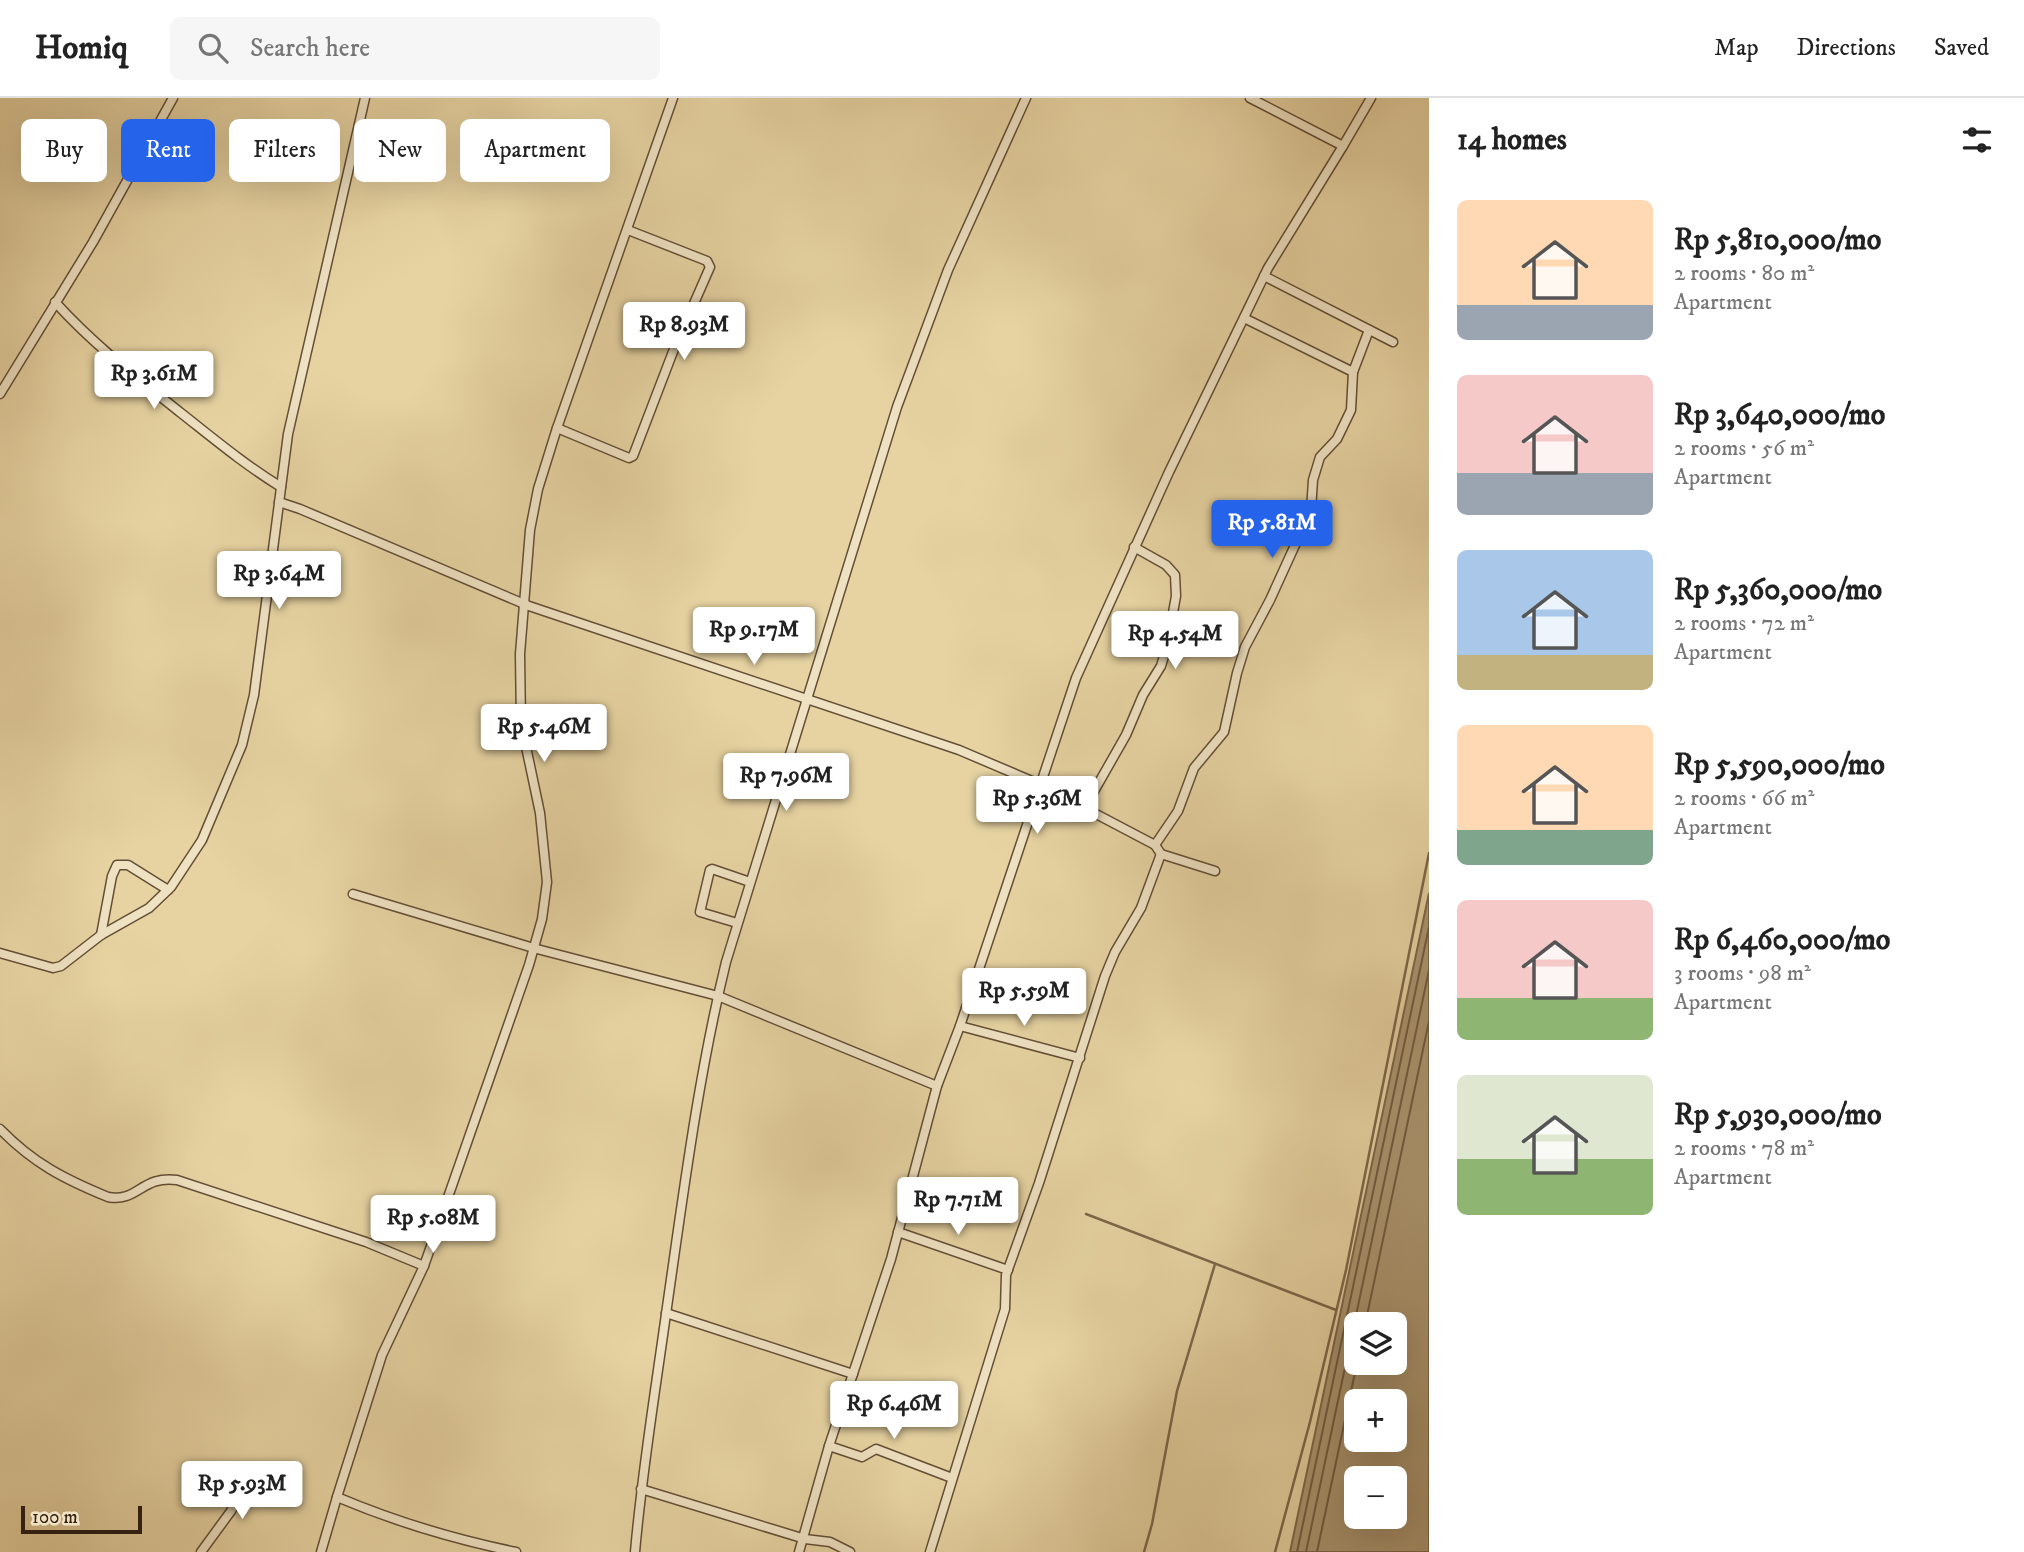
<!DOCTYPE html>
<html lang="en">
<head>
<meta charset="utf-8">
<style>
  :root { --surface:#fff; --page:#f6f6f6; --text:#222; --muted:#767676; --line:#e0e0e0; --accent:#2563eb }
  body { margin:0; font-family:"IM FELL DW Pica",serif; background:var(--page); color:var(--text); height:100vh; display:flex; flex-direction:column; font-size:26px; white-space:nowrap }
  * { box-sizing:border-box; margin:0 }
  p { font-size:23px; color:var(--muted) }
  .icon { flex:none; width:38px; height:38px; fill:none; stroke:currentColor; stroke-width:2; stroke-linecap:round; stroke-linejoin:round }
  .map { position:relative; flex:1; overflow:hidden }
  .panel { display:flex; flex-direction:column; background:var(--surface); width:595px }
  .panel>* { flex:none }
  .top-card { position:absolute; left:21px; top:21px; width:665px; height:63px; display:flex; gap:14px }
  .fabs { position:absolute; left:1344px; top:1214px; display:grid; gap:14px }
  .fabs a { display:grid; place-items:center; width:63px; height:63px; border-radius:10px; background:var(--surface); box-shadow:0 7px 28px #0002; font-size:35px }
  .scale { position:absolute; left:21px; bottom:18px; width:121px; box-sizing:border-box; padding-left:7px; border:4px solid #372111; border-top:0; font-size:19px; line-height:24px; white-space:nowrap; color:#372111; -webkit-text-stroke:5px #efe2c3; paint-order:stroke }
  .price { position:absolute; translate:-50% -60px; padding:0 16px; border-radius:7px; background:#fff; color:#222; font-size:23px; line-height:46px; filter:drop-shadow(0 2px 4px #0008) }
  .price::after { content:''; position:absolute; left:50%; top:42px; width:21px; height:16px; margin-left:-10px; background:inherit; clip-path:polygon(0 0,100% 0,50% 100%) }
  .price.current { background:var(--accent); color:#fff }
  ul { padding:0; list-style:none }
  li { display:flex; align-items:center; gap:21px; height:175px; padding:0 28px }
  li span { display:grid; place-items:center; flex:none; width:196px; height:140px; border-radius:10px; color:#555 }
  li>.icon { margin-inline-start:auto }
  span .icon { width:84px; height:84px; fill:#fffc; stroke-width:1 }
  li b { font-size:30px }
  h2 { display:flex; justify-content:space-between; align-items:center; height:84px; padding:0 28px; font-size:30px }
  .pill { padding:0 24px; border-radius:10px; background:var(--surface); box-shadow:0 7px 28px #0002; font-size:24px; line-height:63px }
  .pill.current { background:var(--accent); color:#fff }
  header { display:flex; align-items:center; gap:42px; box-sizing:border-box; height:98px; padding:0 35px; background:var(--surface); border-bottom:2px solid var(--line) }
  header strong { font-size:33px }
  nav { display:flex; gap:38px; margin-inline-start:auto; font-size:24px }
  .search { width:490px; height:63px; background:var(--page); display:flex; align-items:center; gap:18px; box-sizing:border-box; padding:0 24px; border-radius:10px; color:var(--muted); font-size:26px }
  main { display:flex; flex:1; min-height:0 }
  .map>svg:first-child { display:block }
  .water { fill:#ab9671; stroke:#7d674b; stroke-width:2; fill-rule:evenodd }
  .lines { fill:none; stroke-linecap:round; stroke-linejoin:round }
  .shore { stroke:#715c41; stroke-width:2 }
  .stream { stroke:#7d674b; stroke-width:2.5 }
  .street-casing { stroke:#634e35; stroke-width:11 }
  .street { stroke:#efe2c3; stroke-width:8 }
</style>
</head>
<body>
<header>
<strong>Homiq</strong>
<div class="search"><svg class="icon" aria-label="search" viewBox="0 0 24 24"><circle cx="10" cy="10" r="6"/><path d="M15 15l6 6"/></svg>Search here</div>
<nav><a>Map</a><a>Directions</a><a>Saved</a></nav>
</header>
<main>
<div class="map">
<svg width="1429" height="1454" viewBox="0 0 1429 1454">
  <rect width="100%" height="100%" fill="#e7d3a2"/>
  <filter id="stains"><feTurbulence type="fractalNoise" baseFrequency=".00286" numOctaves="4"/><feColorMatrix values="0 0 0 0 .2 0 0 0 0 .09 0 0 0 0 .02 0 0 0 .5 -.17"/></filter>
  <radialGradient id="worn" r=".72"><stop offset=".6" stop-color="#630" stop-opacity="0"/><stop offset="1" stop-color="#630" stop-opacity=".3"/></radialGradient>
  <path class="water" d="M1429,795V1454H1290ZM1356,1227H1395V1265H1356ZM1356,1304H1395V1342H1356ZM1356,1381H1395V1419H1356Z"/>
  <g class="lines">
    <g class="shore">
      <path d="M1365,1227L1429,923"/>
      <path d="M1297,1454L1429,829"/>
      <path d="M1306,1454L1429,872"/>
      <path d="M1317,1454L1357,1265"/>
    </g>
    <g class="stream">
      <path d="M1086,1116L1336,1212"/>
      <path d="M1144,1454L1152,1426L1177,1293L1215,1166"/>
      <path d="M1275,1454L1310,1324L1346,1172L1429,755"/>
    </g>
    <defs>
      <g id="street">
        <path d="M1250,0L1343,48L1371,0"/>
        <path d="M1264,178L1393,244"/>
        <path d="M55,204C93,246 137,280 181,315C214,341 245,367 281,389"/>
        <path d="M1353,274L1369,232"/>
        <path d="M0,296L93,144L173,0"/>
        <path d="M557,330L629,360L633,358L674,251L710,169L707,163L628,132"/>
        <path d="M279,404L300,411L529,508L959,652L1039,686L1155,747L1161,756L1215,773"/>
        <path d="M1085,709L1126,637L1143,597L1161,568L1167,548L1176,498L1175,477L1166,467L1134,449"/>
        <path d="M1155,747L1178,713L1194,670L1224,634L1237,575L1245,549L1270,502L1311,412L1313,382L1320,359L1337,341L1351,312L1353,274L1244,220"/>
        <path d="M353,796L537,851L718,898L937,988"/>
        <path d="M737,825L700,814L710,772L712,771L750,784"/>
        <path d="M101,837L112,778L117,767H128L168,792"/>
        <path d="M0,855L53,870L61,868L101,837L149,810L171,789L202,742L242,647L254,597L288,336L365,0"/>
        <path d="M960,928L1080,960"/>
        <path d="M0,1031C33,1065 64,1081 108,1099C137,1105 142,1077 177,1082L366,1144L424,1168L382,1257L337,1399C396,1424 453,1441 516,1454"/>
        <path d="M898,1134L1008,1172"/>
        <path d="M424,1168L529,867L542,821L547,784L540,715L521,625L520,556L530,432L538,391L557,330L673,0"/>
        <path d="M666,1215L853,1276"/>
        <path d="M829,1348L862,1359L876,1351L952,1380"/>
        <path d="M641,1391L805,1441L830,1444L850,1454"/>
        <path d="M201,1454L231,1413L253,1372"/>
        <path d="M321,1454L337,1399"/>
        <path d="M635,1454C642,1374 655,1295 666,1216C683,1098 698,979 726,864L897,309L948,172L1026,0"/>
        <path d="M799,1454L829,1348L891,1161L937,988L960,928L1076,580L1169,374L1268,170L1343,48"/>
        <path d="M930,1454L1005,1211L1006,1177L1039,1085L1105,878L1115,854L1141,810L1161,756"/>
      </g>
    </defs>
    <use href="#street" class="street-casing"/>
    <use href="#street" class="street"/>
  </g>
  <rect width="100%" height="100%" filter="url(#stains)"/>
  <rect width="100%" height="100%" fill="url(#worn)"/>
</svg>
<div class="fabs">
<a><svg class="icon" aria-label="layers" viewBox="0 0 24 24"><path d="M12 4l9 5-9 5-9-5zM3 14l9 5 9-5"/></svg></a>
<a>+</a>
<a>−</a>
</div>
<div class="scale">100 m</div>
<b class="price" style="left:684px;top:264px">Rp 8.93M</b>
<b class="price" style="left:154px;top:313px">Rp 3.61M</b>
<b class="price current" style="left:1272px;top:462px">Rp 5.81M</b>
<b class="price" style="left:279px;top:513px">Rp 3.64M</b>
<b class="price" style="left:754px;top:569px">Rp 9.17M</b>
<b class="price" style="left:1175px;top:573px">Rp 4.54M</b>
<b class="price" style="left:544px;top:666px">Rp 5.46M</b>
<b class="price" style="left:786px;top:715px">Rp 7.96M</b>
<b class="price" style="left:1037px;top:738px">Rp 5.36M</b>
<b class="price" style="left:1024px;top:930px">Rp 5.59M</b>
<b class="price" style="left:958px;top:1139px">Rp 7.71M</b>
<b class="price" style="left:433px;top:1157px">Rp 5.08M</b>
<b class="price" style="left:894px;top:1343px">Rp 6.46M</b>
<b class="price" style="left:242px;top:1423px">Rp 5.93M</b>
<div class="top-card">
<a class="pill">Buy</a>
<a class="pill current">Rent</a>
<a class="pill">Filters</a>
<a class="pill">New</a>
<a class="pill">Apartment</a>
</div>
</div>
<section class="panel">
<h2>14 homes<svg class="icon" aria-label="filters" viewBox="0 0 24 24"><path d="M4 7h16M4 17h16"/><circle cx="9" cy="7" r="2"/><circle cx="15" cy="17" r="2"/></svg></h2>
<ul>
<li><span style="background:linear-gradient(#ffd9b3 75%,#9aa5b1 0)"><svg class="icon" aria-label="home" viewBox="0 0 24 24"><path d="M3 11l9-7 9 7M6 9v11h12V9"/></svg></span><div><b>Rp 5,810,000/mo</b><p>2 rooms · 80 m²</p><p>Apartment</p></div></li>
<li><span style="background:linear-gradient(#f6c9c9 70%,#9aa5b1 0)"><svg class="icon" aria-label="home" viewBox="0 0 24 24"><path d="M3 11l9-7 9 7M6 9v11h12V9"/></svg></span><div><b>Rp 3,640,000/mo</b><p>2 rooms · 56 m²</p><p>Apartment</p></div></li>
<li><span style="background:linear-gradient(#a9c7e8 75%,#c2b280 0)"><svg class="icon" aria-label="home" viewBox="0 0 24 24"><path d="M3 11l9-7 9 7M6 9v11h12V9"/></svg></span><div><b>Rp 5,360,000/mo</b><p>2 rooms · 72 m²</p><p>Apartment</p></div></li>
<li><span style="background:linear-gradient(#ffd9b3 75%,#7fa58c 0)"><svg class="icon" aria-label="home" viewBox="0 0 24 24"><path d="M3 11l9-7 9 7M6 9v11h12V9"/></svg></span><div><b>Rp 5,590,000/mo</b><p>2 rooms · 66 m²</p><p>Apartment</p></div></li>
<li><span style="background:linear-gradient(#f6c9c9 70%,#8fb573 0)"><svg class="icon" aria-label="home" viewBox="0 0 24 24"><path d="M3 11l9-7 9 7M6 9v11h12V9"/></svg></span><div><b>Rp 6,460,000/mo</b><p>3 rooms · 98 m²</p><p>Apartment</p></div></li>
<li><span style="background:linear-gradient(#dfe7d0 60%,#8fb573 0)"><svg class="icon" aria-label="home" viewBox="0 0 24 24"><path d="M3 11l9-7 9 7M6 9v11h12V9"/></svg></span><div><b>Rp 5,930,000/mo</b><p>2 rooms · 78 m²</p><p>Apartment</p></div></li>
</ul>
</section>
</main>
</body>
</html>
